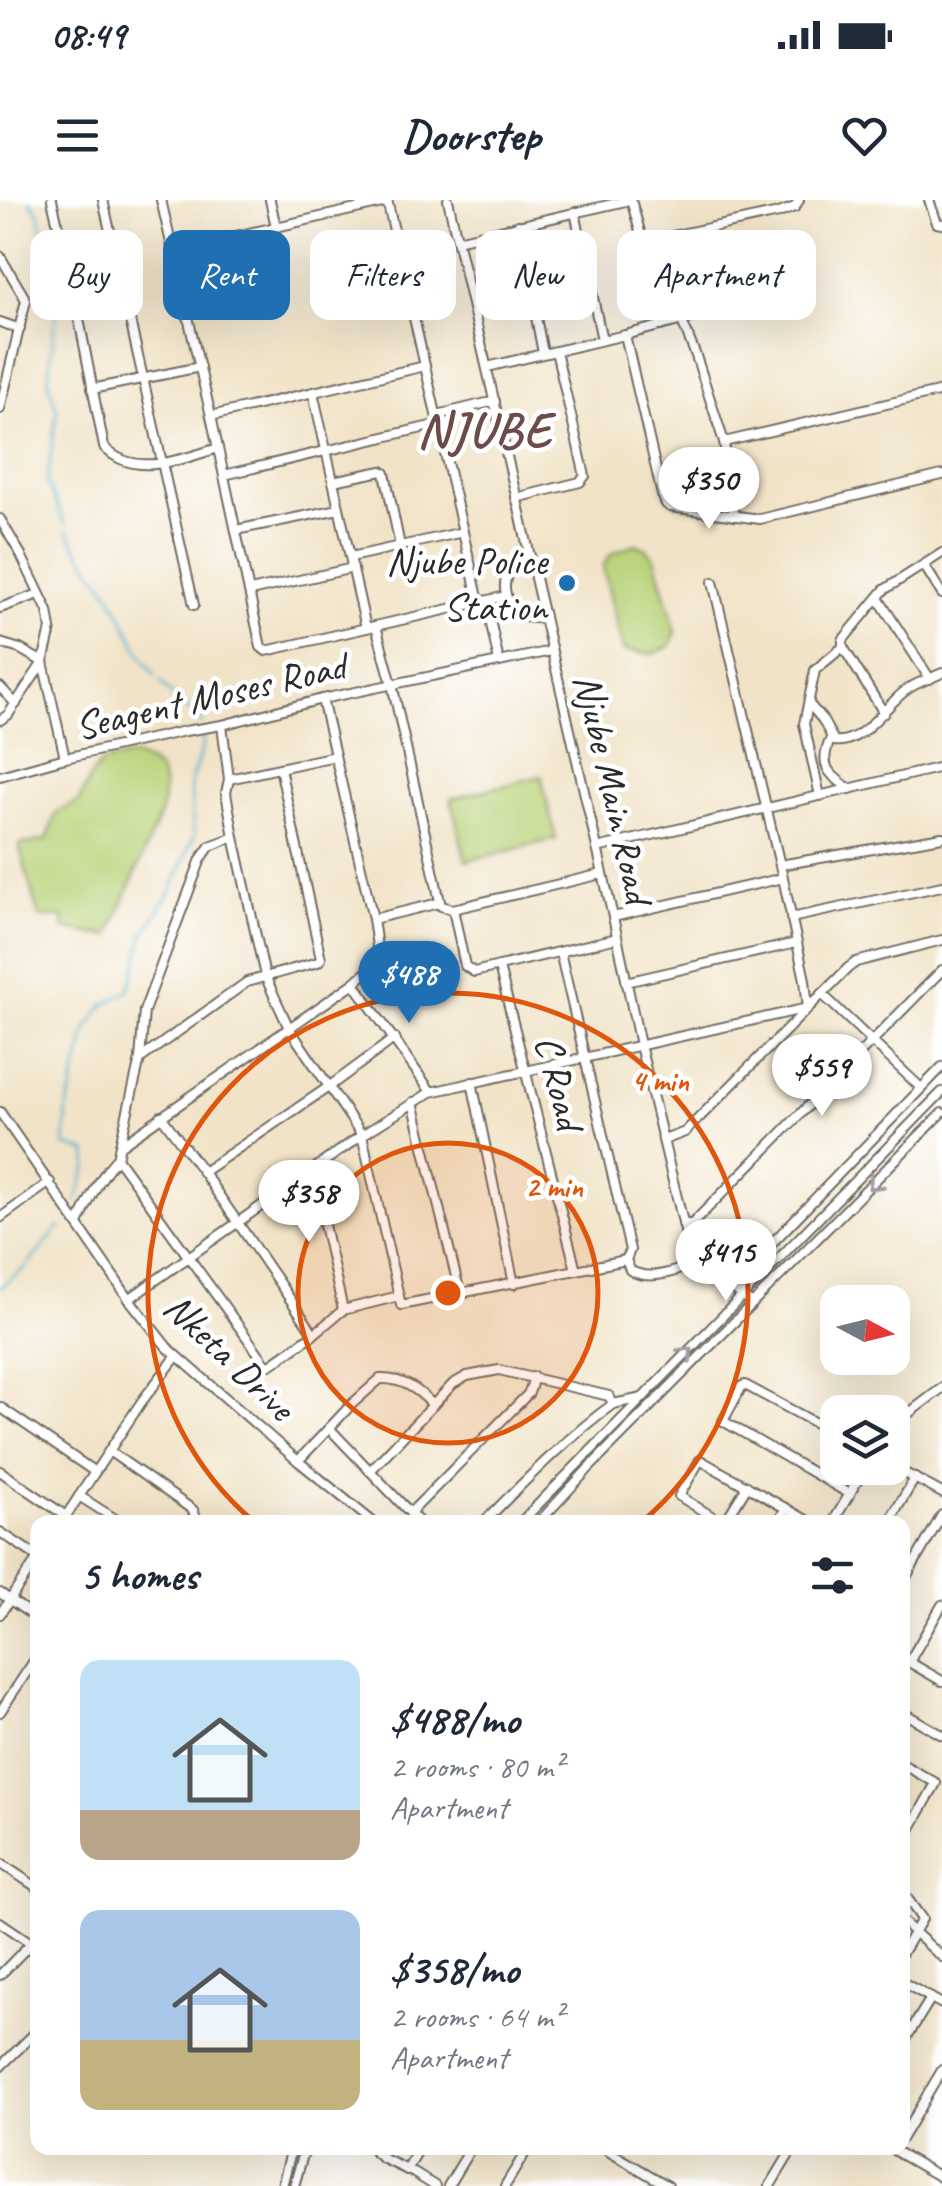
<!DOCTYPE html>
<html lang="en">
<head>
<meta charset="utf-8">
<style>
  :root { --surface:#fff; --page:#f6f6f7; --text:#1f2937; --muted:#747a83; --accent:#1f6fb2 }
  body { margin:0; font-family:Caveat,sans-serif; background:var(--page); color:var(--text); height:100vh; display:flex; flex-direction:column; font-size:38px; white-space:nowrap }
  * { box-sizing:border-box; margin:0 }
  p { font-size:32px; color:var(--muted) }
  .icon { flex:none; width:55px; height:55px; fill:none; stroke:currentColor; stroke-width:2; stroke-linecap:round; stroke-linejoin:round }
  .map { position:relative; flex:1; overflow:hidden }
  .panel { position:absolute; left:30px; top:1315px; width:880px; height:640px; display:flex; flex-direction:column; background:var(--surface); border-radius:20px; box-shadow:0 10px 40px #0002 }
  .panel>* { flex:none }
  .top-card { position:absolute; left:30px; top:30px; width:882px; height:90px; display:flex; gap:20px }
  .needle { width:65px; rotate:97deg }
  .buttons { position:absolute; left:820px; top:1085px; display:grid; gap:20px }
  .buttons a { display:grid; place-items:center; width:90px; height:90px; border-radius:20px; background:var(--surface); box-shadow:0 10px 40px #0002; font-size:50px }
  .price { position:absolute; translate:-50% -85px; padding:0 22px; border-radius:35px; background:#fff; color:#222; font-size:32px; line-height:65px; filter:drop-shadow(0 2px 5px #0008) }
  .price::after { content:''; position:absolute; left:50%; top:60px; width:30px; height:22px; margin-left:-15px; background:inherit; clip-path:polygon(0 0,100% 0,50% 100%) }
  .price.on { background:var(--accent); color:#fff }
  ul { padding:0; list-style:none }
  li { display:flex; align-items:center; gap:30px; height:250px; padding:0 50px }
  li span { display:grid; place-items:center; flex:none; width:280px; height:200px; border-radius:20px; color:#555 }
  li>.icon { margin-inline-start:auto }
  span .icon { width:120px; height:120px; fill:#fffc; stroke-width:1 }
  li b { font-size:42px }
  h2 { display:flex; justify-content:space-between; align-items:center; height:120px; padding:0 50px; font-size:42px }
  .chip { padding:0 35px; border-radius:20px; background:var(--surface); box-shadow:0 10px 40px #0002; font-size:35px; line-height:90px }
  .chip.on { background:var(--accent); color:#fff }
  .status { display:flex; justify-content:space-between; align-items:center; height:70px; padding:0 50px; background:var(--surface); direction:ltr }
  .status svg { height:28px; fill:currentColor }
  header { display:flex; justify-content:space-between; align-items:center; height:130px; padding:0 50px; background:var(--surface); font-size:45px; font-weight:800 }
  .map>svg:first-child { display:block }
  .green { fill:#b9d379; stroke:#727f52; stroke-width:2.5 }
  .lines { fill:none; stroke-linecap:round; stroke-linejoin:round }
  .stream { stroke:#51b2cf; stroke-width:2.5 }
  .minor-casing { stroke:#706b62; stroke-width:12 }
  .minor { stroke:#fff; stroke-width:8 }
  .oneway { stroke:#a0a0a0 }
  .ring { fill:none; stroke:#df570e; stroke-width:5 }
  .poi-dot { fill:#1f6fb2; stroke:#fff; stroke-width:4 }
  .labels { text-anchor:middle; stroke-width:9; stroke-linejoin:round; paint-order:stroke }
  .poi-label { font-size:40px; fill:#2b2b2b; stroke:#fff; text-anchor:end }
  .street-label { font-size:40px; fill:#2b2b2b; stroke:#fff }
  .district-label { font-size:50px; font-weight:bold; letter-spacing:2.5px; fill:#6b4c49; stroke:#fff }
  .centre { fill:#df570e; stroke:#fff; stroke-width:5 }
  .ring-label { font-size:30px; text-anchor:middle; font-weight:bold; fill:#df570e; stroke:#fff; stroke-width:9; stroke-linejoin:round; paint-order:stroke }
</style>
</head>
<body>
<div class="status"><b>08:49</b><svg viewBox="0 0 49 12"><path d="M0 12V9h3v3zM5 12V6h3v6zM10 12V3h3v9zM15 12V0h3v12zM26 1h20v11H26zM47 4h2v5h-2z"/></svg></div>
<header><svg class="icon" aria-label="menu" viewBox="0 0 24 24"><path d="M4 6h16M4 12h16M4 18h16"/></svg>Doorstep<svg class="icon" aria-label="heart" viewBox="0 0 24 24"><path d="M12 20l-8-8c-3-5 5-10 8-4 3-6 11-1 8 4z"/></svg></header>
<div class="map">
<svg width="942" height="1986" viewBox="0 0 942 1986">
  <rect width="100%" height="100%" fill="#fff"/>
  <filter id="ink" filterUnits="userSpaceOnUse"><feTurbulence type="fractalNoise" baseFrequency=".01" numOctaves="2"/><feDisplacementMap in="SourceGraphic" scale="20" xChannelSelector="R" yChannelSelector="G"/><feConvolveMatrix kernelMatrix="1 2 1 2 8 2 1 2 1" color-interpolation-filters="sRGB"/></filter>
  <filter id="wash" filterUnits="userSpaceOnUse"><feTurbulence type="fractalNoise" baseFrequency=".0048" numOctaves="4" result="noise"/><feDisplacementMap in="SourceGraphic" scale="40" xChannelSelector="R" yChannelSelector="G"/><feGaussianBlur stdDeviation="2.25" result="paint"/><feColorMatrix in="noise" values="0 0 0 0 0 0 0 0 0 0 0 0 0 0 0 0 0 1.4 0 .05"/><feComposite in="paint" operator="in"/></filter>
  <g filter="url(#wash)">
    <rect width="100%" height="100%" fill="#f1e3c7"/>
    <g class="green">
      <path d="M635,344L647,349L655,358L676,432L670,446L653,454L623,450L603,366L611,354Z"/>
      <path d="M131,556C166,564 166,580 161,612L109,736L64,729L63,717H39L19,645L47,640L56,613L79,601L90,578L101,563Z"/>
      <path d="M541,576L556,639L466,661L451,599Z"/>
    </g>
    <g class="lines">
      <g class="stream">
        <path d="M30,0L39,14L57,104L48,180L57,211L47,282L65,324"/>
        <path d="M68,331C77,353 95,371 108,391C125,418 135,450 155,475"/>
        <path d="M160,481L172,495L202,521V524"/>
        <path d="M77,1001L88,964L87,952L65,946L67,909L87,828L104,805L129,790L138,762L143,736L172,689L194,636L190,583L203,546L202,532"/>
        <path d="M0,1088L27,1066L60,1026"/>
      </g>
    </g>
  </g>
  <g filter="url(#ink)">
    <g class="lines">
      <defs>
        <g id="minor">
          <path d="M52,0L73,88L104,247C134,279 182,259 218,248"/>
          <path d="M103,0L194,405"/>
          <path d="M161,0L211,216L261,447L266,451L506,396"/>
          <path d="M270,0L276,27"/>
          <path d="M387,0L479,402"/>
          <path d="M448,0L613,717L640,845L688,1043L698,1059L752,1104"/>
          <path d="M631,0L643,42L661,126"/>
          <path d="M929,0L937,23L942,24"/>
          <path d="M575,12L602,140"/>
          <path d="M518,25L543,153"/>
          <path d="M457,40L630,0"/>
          <path d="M643,42L779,13L795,7L799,0"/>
          <path d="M173,50L387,2"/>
          <path d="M0,56L26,100L0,209"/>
          <path d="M73,88L121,76"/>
          <path d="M682,121L696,156L724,242L734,316"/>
          <path d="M0,122L20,129"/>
          <path d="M625,135L662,295L666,304L670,307L760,319L942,275"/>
          <path d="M487,167L625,135L726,109"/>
          <path d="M92,189L200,167"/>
          <path d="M313,192L366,428"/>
          <path d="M437,215L495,201"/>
          <path d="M211,216L425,166"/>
          <path d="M724,242L942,191"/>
          <path d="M224,275L439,224"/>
          <path d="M333,281L382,271L385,273L400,346"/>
          <path d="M516,298L580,282L585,276L556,151"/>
          <path d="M0,319L20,353L48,411L51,429L43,462L8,515L0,520"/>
          <path d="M236,330L339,309"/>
          <path d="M529,356C490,368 501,423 544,418"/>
          <path d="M351,357L463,332"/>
          <path d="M924,365L942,394"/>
          <path d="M250,391L353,368"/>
          <path d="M878,398L930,479"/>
          <path d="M486,401L499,462"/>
          <path d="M0,408L39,394"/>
          <path d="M376,426L392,484L441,706L453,709L602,674"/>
          <path d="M0,443L20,449L43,462L65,558"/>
          <path d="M843,447L884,513"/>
          <path d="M0,487L16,504"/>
          <path d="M809,504L822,519L834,541C862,545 885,506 905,491C916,482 930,479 942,473"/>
          <path d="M222,525L229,579L226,593L234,637L265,776L289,828L362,935L401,1105L626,1060L630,1050L560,752"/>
          <path d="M831,538C818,565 828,574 850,589"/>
          <path d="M0,576L65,558L185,531L222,525L322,499L551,451"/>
          <path d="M229,579L335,556"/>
          <path d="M820,596L804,524L815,470L843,447V440L847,435L884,390L942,353"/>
          <path d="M234,637L210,646L201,659L144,811L140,859L117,958L266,1164L270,1165L314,1134L343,1110L399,1096"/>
          <path d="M597,648L942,567"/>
          <path d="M780,665L942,637"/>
          <path d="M453,709L465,766L474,772L617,738"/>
          <path d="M613,717L783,678"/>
          <path d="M791,718L942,686"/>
          <path d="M373,719L439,703"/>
          <path d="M499,767L576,1070"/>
          <path d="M626,782L796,743"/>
          <path d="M354,783L431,892"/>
          <path d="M822,794L921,888"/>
          <path d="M140,859L247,782L318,762L321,759L280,568"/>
          <path d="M472,882L514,1084"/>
          <path d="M413,902L460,1093"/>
          <path d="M0,912L129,1099L167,1147L298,1261L373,1322"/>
          <path d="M161,916L203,972L314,1134"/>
          <path d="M664,940L685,932L848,768L856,762L942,740"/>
          <path d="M121,945L354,783L379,761L373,719L322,499"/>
          <path d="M312,971L343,1110"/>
          <path d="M203,972L330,886L395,838"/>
          <path d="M0,1018L50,982"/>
          <path d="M78,1024C89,1000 99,978 117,958"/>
          <path d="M683,1024H692L942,770"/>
          <path d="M692,1024L734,1070L747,1069L942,867"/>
          <path d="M626,1060L630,1070C648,1082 681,1072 698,1059"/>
          <path d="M129,1099L362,935L431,892L808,808L805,780L783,678L713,382"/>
          <path d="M613,1204L643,1198"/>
          <path d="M0,1207L95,1272"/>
          <path d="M329,1228L419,1322"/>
          <path d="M892,1229L905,1216L942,1188"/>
          <path d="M838,1235L745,1185L742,1186L723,1221L850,1294"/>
          <path d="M109,1251L193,1310L195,1315L189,1322"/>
          <path d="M298,1261L352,1204L380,1179C402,1178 418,1189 433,1205"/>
          <path d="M892,1266L942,1293"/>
          <path d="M0,1271L66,1316"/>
          <path d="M370,1271L453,1184L467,1176L499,1170L609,1196L613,1204C566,1238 525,1281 484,1322"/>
          <path d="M79,1296L120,1322"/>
          <path d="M410,1313L529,1193L534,1177"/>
          <path d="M62,1322L142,1201L176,1157"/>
          <path d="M521,1322L942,892"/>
          <path d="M539,1322L590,1267L942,913"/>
          <path d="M721,1322L679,1296L700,1260L810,1322"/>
          <path d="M725,1322L747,1286"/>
          <path d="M778,1322L786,1308"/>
          <path d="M833,1322L865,1268"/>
          <path d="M889,1322L915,1278"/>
          <path d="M0,1332L38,1357"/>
          <path d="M902,1384L942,1315"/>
          <path d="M0,1393L38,1419"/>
          <path d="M0,1414L38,1358"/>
          <path d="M902,1458L942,1481"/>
          <path d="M909,1462L942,1405"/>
          <path d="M0,1512L38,1455"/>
          <path d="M902,1512L942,1535"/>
          <path d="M902,1564L936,1583L902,1644"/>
          <path d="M0,1663L38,1688"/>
          <path d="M902,1691L922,1719L902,1753"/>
          <path d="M902,1721L942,1757"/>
          <path d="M0,1722L31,1743"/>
          <path d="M0,1775L38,1736"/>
          <path d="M902,1782L942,1804"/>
          <path d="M902,1845L931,1798"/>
          <path d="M0,1867L38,1830"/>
          <path d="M902,1938L942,1870"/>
          <path d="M371,1948L382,1958L414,1973L435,1986"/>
          <path d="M603,1948L668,1986"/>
          <path d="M890,1948L942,1978"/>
          <path d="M407,1970L420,1948"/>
          <path d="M282,1986L292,1948"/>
          <path d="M294,1986L305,1948"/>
          <path d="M448,1986L471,1948"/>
          <path d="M505,1986L528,1948"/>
          <path d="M770,1986L793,1948"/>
        </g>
      </defs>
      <use href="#minor" class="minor-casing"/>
      <use href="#minor" class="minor"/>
    </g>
    <defs><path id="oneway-chevron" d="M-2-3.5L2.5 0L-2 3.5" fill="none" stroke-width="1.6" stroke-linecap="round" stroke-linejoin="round" transform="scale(2.5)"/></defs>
    <g class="oneway">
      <use href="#oneway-chevron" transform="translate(874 984) rotate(135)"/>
      <use href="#oneway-chevron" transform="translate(687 1153) rotate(-45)"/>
    </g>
  </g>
  <circle cx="448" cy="1093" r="150" fill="#df570e" fill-opacity=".12"/>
  <g class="ring">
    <circle cx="448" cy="1093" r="150"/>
    <path d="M253 1321A300 300 0 1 1 643 1321"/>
  </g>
  <circle class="poi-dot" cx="567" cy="383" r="10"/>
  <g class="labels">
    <g class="poi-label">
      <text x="547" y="374">Njube Police<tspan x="547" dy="46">Station</tspan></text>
    </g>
    <g class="street-label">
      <text transform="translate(210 495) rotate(-13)" y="14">Seagent Moses Road</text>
      <text transform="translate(614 588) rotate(77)" y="14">Njube Main Road</text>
      <text transform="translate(560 882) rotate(76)" y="14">C Road</text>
      <text transform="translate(230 1156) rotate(44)" y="14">Nketa Drive</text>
    </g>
    <g class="district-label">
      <text x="485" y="246">NJUBE</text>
    </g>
  </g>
  <circle cx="448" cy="1093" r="15" class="centre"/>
  <g class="ring-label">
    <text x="660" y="891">4 min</text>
    <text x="554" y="997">2 min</text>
  </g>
</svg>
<div class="buttons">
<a><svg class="needle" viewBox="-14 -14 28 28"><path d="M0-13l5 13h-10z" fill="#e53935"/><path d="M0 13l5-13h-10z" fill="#747a83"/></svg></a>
<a><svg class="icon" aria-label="layers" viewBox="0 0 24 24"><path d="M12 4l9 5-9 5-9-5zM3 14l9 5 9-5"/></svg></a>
</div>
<b class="price" style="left:709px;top:332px">$350</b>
<b class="price on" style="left:409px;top:826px">$488</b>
<b class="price" style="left:822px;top:919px">$559</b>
<b class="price" style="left:309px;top:1045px">$358</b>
<b class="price" style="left:726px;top:1104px">$415</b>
<div class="top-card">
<a class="chip">Buy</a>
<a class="chip on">Rent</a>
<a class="chip">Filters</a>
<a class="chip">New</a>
<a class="chip">Apartment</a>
</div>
<section class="panel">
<h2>5 homes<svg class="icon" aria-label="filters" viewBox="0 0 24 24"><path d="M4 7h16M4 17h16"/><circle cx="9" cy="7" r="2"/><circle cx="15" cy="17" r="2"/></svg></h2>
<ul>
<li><span style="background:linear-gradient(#bfe0f5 75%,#b9a48a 0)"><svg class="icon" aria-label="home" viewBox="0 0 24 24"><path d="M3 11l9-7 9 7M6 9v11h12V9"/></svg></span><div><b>$488/mo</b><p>2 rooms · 80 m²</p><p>Apartment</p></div></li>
<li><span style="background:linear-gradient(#a9c7e8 65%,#c2b280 0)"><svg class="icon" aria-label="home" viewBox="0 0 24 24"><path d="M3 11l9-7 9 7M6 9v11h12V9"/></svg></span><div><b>$358/mo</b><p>2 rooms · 64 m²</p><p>Apartment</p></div></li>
</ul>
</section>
</div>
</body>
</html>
